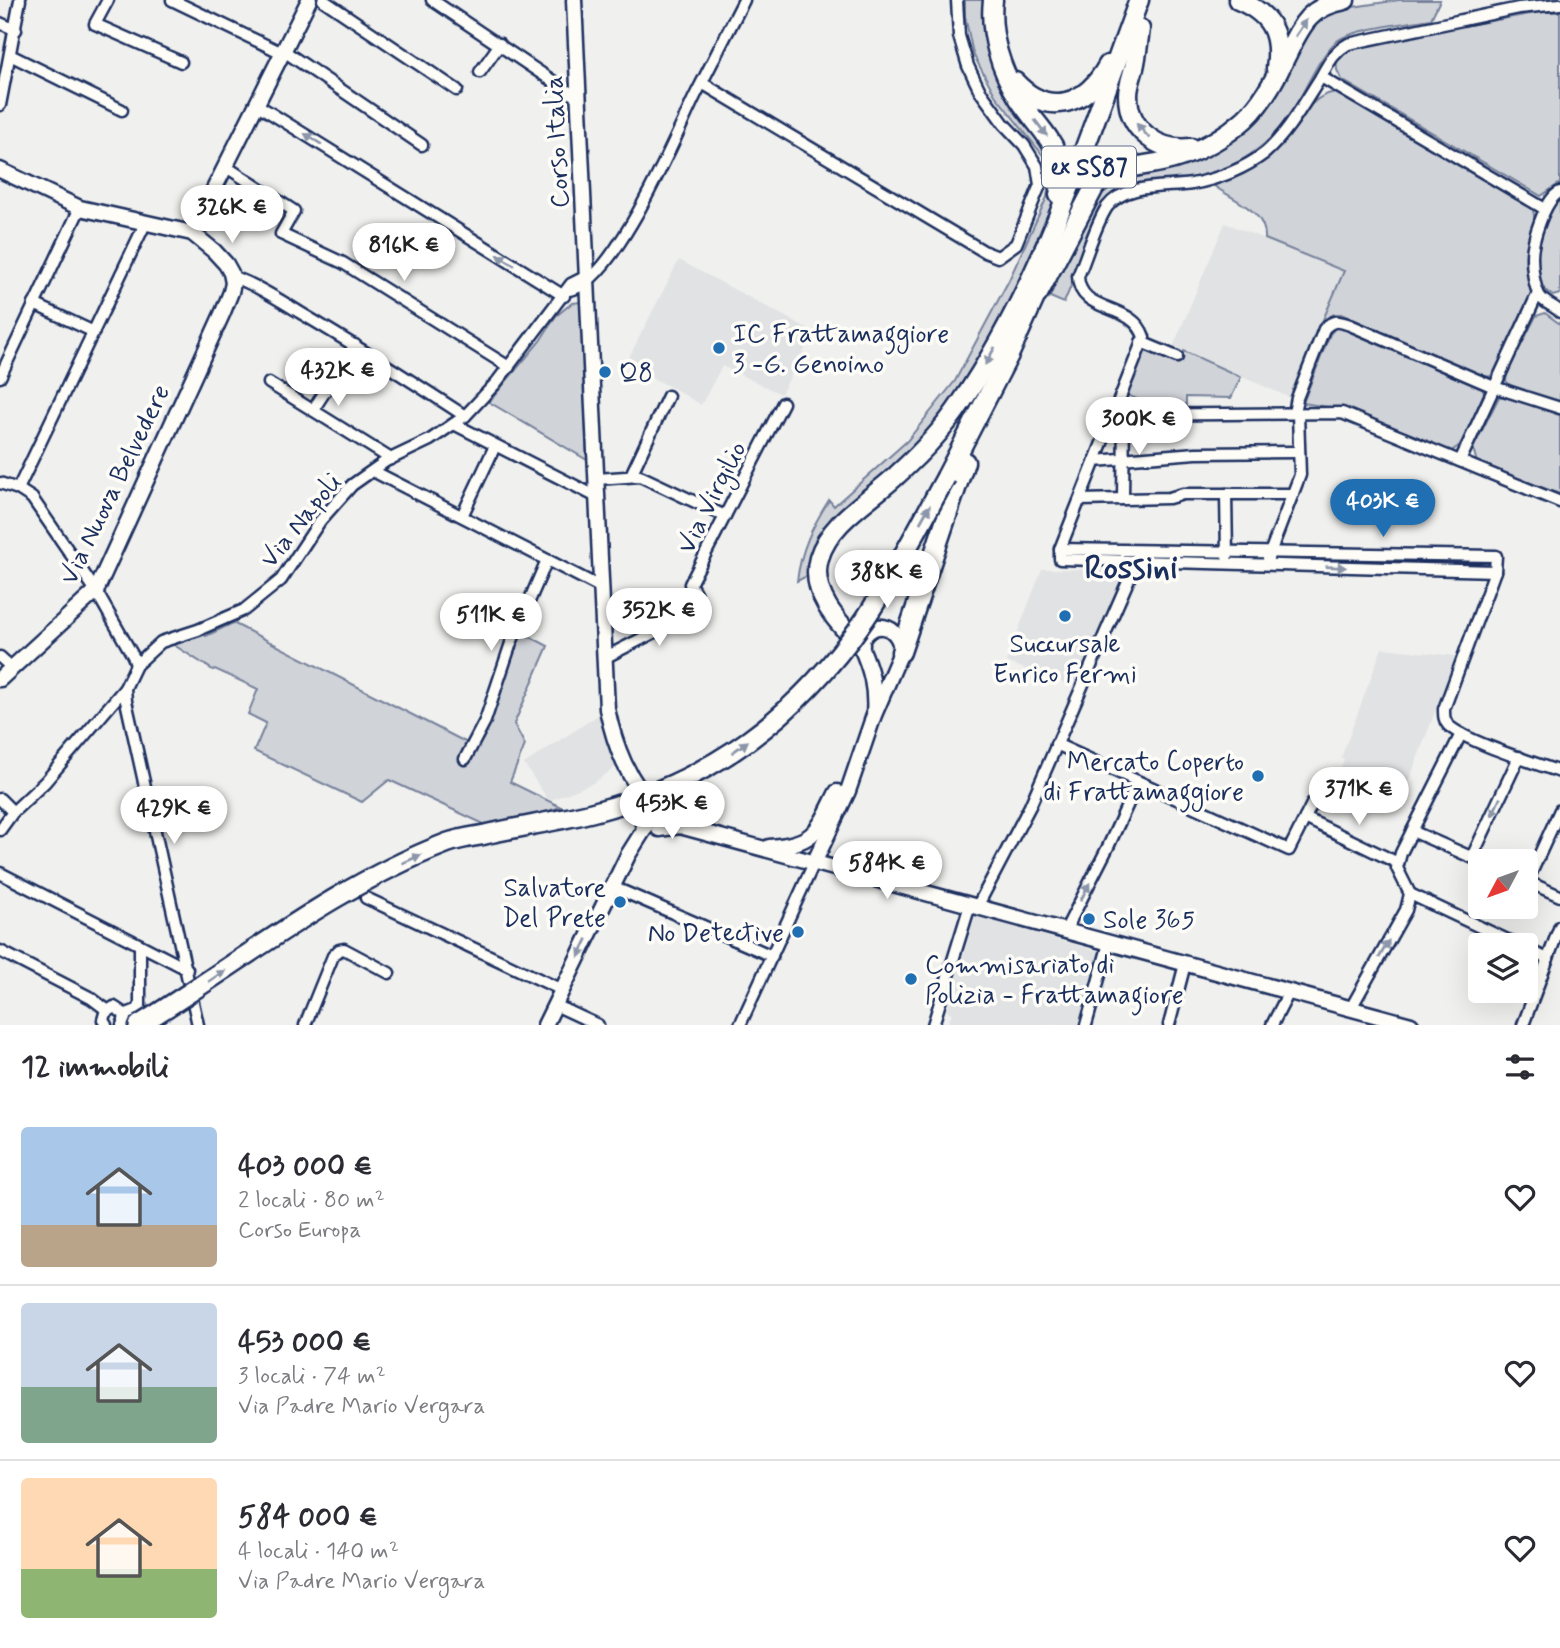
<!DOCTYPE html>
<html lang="it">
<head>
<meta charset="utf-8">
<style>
  :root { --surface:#fff; --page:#f2f2f3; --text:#2b2b33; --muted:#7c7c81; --line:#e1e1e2; --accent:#1f6fb2 }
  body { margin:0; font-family:Mynerve,sans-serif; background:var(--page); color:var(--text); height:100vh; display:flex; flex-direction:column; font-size:26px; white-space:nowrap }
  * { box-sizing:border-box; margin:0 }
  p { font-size:23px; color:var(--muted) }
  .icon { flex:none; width:38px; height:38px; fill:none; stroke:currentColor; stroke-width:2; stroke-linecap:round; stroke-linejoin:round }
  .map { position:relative; height:1025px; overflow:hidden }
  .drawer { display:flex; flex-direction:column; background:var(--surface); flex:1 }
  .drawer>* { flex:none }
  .needle { width:46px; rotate:229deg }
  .buttons { position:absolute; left:1468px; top:849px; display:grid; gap:14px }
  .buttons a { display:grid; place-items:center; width:70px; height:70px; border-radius:7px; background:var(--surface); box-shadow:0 7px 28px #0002; font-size:35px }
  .price { position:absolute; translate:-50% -60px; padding:0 16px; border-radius:24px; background:#fff; color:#222; font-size:23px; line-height:46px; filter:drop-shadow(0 2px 4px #0008) }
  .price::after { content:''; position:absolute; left:50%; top:42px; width:21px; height:16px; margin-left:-10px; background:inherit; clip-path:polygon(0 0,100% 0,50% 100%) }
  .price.active { background:var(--accent); color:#fff }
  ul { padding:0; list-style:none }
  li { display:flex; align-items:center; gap:21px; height:175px; padding:0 21px }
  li+li { border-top:2px solid var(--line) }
  li span { display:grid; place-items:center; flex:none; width:196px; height:140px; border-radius:7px; color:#555 }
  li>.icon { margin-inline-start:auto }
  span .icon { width:84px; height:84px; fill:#fffc; stroke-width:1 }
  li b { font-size:30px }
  h2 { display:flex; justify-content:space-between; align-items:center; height:84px; padding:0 21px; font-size:30px }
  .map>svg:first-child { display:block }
  .built { fill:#e0e2e3 }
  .green { fill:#d0d3d8; stroke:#76819b; stroke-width:2 }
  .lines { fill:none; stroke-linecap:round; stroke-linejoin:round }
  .street-casing { stroke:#1b2f5e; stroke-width:15 }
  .secondary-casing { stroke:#1b2f5e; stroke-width:19 }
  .highway-casing { stroke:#1b2f5e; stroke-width:23 }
  .street { stroke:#fdfcf7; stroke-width:10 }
  .secondary { stroke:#fdfcf7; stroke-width:14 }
  .highway { stroke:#fdfcf7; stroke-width:18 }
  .highway-bridge-casing { stroke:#1b2f5e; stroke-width:23; stroke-linecap:butt }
  .highway-bridge { stroke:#fdfcf7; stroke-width:18 }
  .oneway { fill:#8c96aa }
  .poi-dot { fill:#1f6fb2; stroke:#fdfcf7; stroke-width:2.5 }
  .labels { text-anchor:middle; stroke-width:7; stroke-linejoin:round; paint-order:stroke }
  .shield { fill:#fdfcf7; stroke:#5f6c8c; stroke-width:2 }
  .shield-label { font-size:24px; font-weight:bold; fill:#1b2f5e }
  .street-label { font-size:26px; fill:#1b2f5e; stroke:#fdfcf7 }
  .poi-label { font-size:26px; fill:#1b2f5e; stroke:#fdfcf7; text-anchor:start }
  .district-label { font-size:33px; font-weight:bold; fill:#1b2f5e; stroke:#fdfcf7 }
</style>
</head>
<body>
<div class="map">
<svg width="1560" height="1025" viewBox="0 0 1560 1025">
  <rect width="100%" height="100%" fill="#f0f0ee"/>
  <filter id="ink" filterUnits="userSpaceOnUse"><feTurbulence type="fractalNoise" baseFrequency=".0143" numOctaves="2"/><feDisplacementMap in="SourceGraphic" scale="14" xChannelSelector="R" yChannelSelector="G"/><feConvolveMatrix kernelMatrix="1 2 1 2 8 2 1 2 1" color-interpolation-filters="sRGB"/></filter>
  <g filter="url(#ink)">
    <g class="built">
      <path d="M1225,223L1344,271L1291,398L1173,347Z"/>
      <path d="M679,260L814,332L781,394L722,366L701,405L675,389L625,365Z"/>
      <path d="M1042,569L1126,570L1076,685L1069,683L1068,684L1006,662Z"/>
      <path d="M1382,648L1456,656L1404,794L1341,768L1344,759L1341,758Z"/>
      <path d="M600,714L616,767L593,783L551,800L547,798L524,764Z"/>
      <path d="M975,916L1101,952L1078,1025H947L952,1013L947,1011Z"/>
    </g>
    <g class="green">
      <path d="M965,0H989L987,22L1056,155L1055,197L1007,310L965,390L933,432L840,517L811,574L797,581C801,549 812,527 829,500L834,506L907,441L955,381L1009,280L1047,197L1050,176L1045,158L995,95L973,54L965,16Z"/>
      <path d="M1399,0H1440L1431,19C1408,23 1354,29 1337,41C1322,52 1306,88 1296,105C1253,176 1195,179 1121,191L1082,259L1064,303L1050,297L1087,206L1112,179L1217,149L1313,21L1333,10Z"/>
      <path d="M1541,12H1560V183L1541,196L1342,80L1337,70L1336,57L1344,50L1357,45Z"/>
      <path d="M1336,92L1346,96L1530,204C1541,222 1527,236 1526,254C1524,268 1529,280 1533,293L1500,367L1491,376L1484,377L1341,314H1334L1322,322L1344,271L1265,239C1267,210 1232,200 1213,185C1237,176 1260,166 1279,148C1298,129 1305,96 1336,92Z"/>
      <path d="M1560,197V294L1553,296C1520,277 1544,220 1560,197Z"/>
      <path d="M581,302L587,460L489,402L540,341L556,316L572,303Z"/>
      <path d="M1545,313L1560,324V403L1510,385L1506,381L1507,373L1536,316Z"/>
      <path d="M1342,326L1482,388L1484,393L1463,443L1450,452L1352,411L1303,403L1330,334L1335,328Z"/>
      <path d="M1146,347L1180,362L1184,351L1241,377L1231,398L1186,397V406L1151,405L1127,395Z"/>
      <path d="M1507,396L1560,415V494L1477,463L1473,448L1499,397Z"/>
      <path d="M233,623L477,748L521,632L548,646L514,724L525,745L510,782L561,807L538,814L524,821L488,826L389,780L362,802L254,751L266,723L248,714L258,689L215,669L213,670L174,645L203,634L206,636Z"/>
    </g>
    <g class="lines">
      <defs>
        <g id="street">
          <path d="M108,0L95,24L181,62"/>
          <path d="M172,0L276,50L284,51L422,145"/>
          <path d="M323,0L457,90"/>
          <path d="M432,0L578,98"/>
          <path d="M0,23L16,30"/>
          <path d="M10,55L122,110"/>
          <path d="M480,72L500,44"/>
          <path d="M1321,77L1545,209"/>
          <path d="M702,83L985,252L998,257L1016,244L1040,185L1037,166L1024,145L1004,124L980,91L968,66L959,36L957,0"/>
          <path d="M256,104L564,296"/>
          <path d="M0,105L20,0"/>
          <path d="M225,166L294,211L281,234L343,263L509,367"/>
          <path d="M1560,192C1545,199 1532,240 1532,257C1532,268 1534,285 1539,295C1544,304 1554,305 1560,312"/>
          <path d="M232,277C248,280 283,302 299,312C355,345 410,380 465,416"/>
          <path d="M569,290C613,286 676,135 695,96C711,64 728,32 744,0"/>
          <path d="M34,304L94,332"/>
          <path d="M1141,342L1177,357"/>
          <path d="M0,377L80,208"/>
          <path d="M269,383L391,459"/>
          <path d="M313,410L355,345"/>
          <path d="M1113,415L1342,413L1560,502"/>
          <path d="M454,424L597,497"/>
          <path d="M1095,461L1196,453L1299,452"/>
          <path d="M1460,461L1538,293"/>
          <path d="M373,471L600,587"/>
          <path d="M631,475L668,396"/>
          <path d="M597,479L640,476L725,516"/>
          <path d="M0,483L18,489L32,498L96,591L133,656L136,665"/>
          <path d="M18,489L145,224"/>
          <path d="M1226,494L1227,556"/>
          <path d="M1123,499L1124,415"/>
          <path d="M1080,500L1169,498L1183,494H1293"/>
          <path d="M462,516L495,446"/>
          <path d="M1060,549L1496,556L1495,571L1444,709C1444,716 1444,720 1448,725C1464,741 1535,763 1560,772"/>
          <path d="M1268,558L1300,475L1298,414L1295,408L1297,398L1324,329C1333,319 1339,321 1350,325L1494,387L1560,408"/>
          <path d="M1495,571L1060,559V549L1144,337C1132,301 1079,315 1078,276C1087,256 1095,225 1107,207C1125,183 1165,188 1192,184C1218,179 1244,169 1265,153C1287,134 1303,105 1319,80C1328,65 1332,53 1348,44L1519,8L1560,4"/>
          <path d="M0,657L12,668"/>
          <path d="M604,658L696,611C700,599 696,594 690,584L783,403"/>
          <path d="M1056,744L1289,850L1313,802"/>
          <path d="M465,759L485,721L511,643L547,560"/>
          <path d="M0,799L13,812"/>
          <path d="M1305,818L1398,863"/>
          <path d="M0,830L13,812L45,782L125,688"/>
          <path d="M1412,831L1480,861"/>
          <path d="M1472,857L1519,757"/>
          <path d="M0,873L187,969"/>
          <path d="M1526,881L1560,896"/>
          <path d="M1527,882L1560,810"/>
          <path d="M613,887L772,956"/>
          <path d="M1410,894L1518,945"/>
          <path d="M366,898L562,990"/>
          <path d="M977,907L1030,806L1138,558"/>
          <path d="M1065,931L1108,847L1138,782"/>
          <path d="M1526,949L1548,959"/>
          <path d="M0,951L91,998L107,1010"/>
          <path d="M555,1005L598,1025"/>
          <path d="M1351,1008L1406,910L1410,894L1397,868L1401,853L1461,734"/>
          <path d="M124,1015L137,1010L140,1006V945"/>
          <path d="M106,1025L103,1020L105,1013L114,1007L123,1013L125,1018L122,1025"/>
          <path d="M198,1025L126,701L125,688L136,665L161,642L198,630L244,610L281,580L320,521L352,485L386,461L430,440L465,416L496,383L571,284L581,279L587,281"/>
          <path d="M305,1025L333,956L339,950L344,949L389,973"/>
          <path d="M740,1025L814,863"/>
          <path d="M933,1025L970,905"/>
          <path d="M1086,1025L1109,943"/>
          <path d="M1169,1025L1185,964"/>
          <path d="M1272,1025L1289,992"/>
          <path d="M1523,1025L1560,926"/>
        </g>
        <g id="secondary">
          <path d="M574,0L607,709C615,747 628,781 656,809"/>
          <path d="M0,170L80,208L192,233L214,251L226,264L231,273L233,283L231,292L223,312L96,591L0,679"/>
          <path d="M192,233L309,0"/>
          <path d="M645,828C639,819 642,810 653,808L680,826"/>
          <path d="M659,829L680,826L1411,1025"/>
          <path d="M769,847C816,844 818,830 837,792"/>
          <path d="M814,863L848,791L874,715L901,652C901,623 869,617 860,645C871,669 876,688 874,715"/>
          <path d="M545,1025L628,855L645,828"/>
        </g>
        <g id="highway">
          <path d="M993,0C989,34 1001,71 1019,99C1041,133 1069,148 1059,195"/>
          <path d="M1238,0C1271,14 1281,33 1276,69"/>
          <path d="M1140,29C1138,42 1137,55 1134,68C1132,76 1128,86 1128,95C1128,130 1158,152 1191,148"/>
          <path d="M1015,82C1049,118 1086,105 1108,65"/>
          <path d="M1038,294L1095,186C1125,161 1146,169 1180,157C1203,149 1227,135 1245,119C1262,103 1276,78 1286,56C1301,26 1308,7 1345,0"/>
          <path d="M946,477L1009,355L1042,282"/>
          <path d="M860,645C838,623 809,593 819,558C830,521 871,500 898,474C921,453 944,429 961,403C1044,281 1088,137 1139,0"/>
          <path d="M901,652L965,462"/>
        </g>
      </defs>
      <use href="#street" class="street-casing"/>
      <use href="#secondary" class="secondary-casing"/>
      <use href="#highway" class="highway-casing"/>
      <use href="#street" class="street"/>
      <use href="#secondary" class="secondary"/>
      <use href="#highway" class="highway"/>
      <defs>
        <path id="highway-bridge" d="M139,1025C240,963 335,886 447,843C458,839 471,837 483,835C521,826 560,821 597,811C712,781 798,716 865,619C895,574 920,524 946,477"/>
      </defs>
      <use href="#highway-bridge" class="highway-bridge-casing"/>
      <use href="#highway-bridge" class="highway-bridge"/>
    </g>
    <defs><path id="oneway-solid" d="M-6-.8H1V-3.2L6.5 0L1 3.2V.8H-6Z" transform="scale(1.75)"/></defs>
    <g class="oneway">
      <use href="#oneway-solid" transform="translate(1301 28) rotate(-56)"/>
      <use href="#oneway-solid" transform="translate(1041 128) rotate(53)"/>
      <use href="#oneway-solid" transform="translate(1143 131) rotate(-131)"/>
      <use href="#oneway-solid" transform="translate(313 139) rotate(-148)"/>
      <use href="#oneway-solid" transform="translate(506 260) rotate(-148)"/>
      <use href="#oneway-solid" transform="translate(990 356) rotate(119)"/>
      <use href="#oneway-solid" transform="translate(925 514) rotate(-61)"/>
      <use href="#oneway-solid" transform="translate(1336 567) rotate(2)"/>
      <use href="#oneway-solid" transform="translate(740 747) rotate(-36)"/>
      <use href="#oneway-solid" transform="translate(1496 807) rotate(115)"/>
      <use href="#oneway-solid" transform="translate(412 859) rotate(-24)"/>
      <use href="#oneway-solid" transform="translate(1085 892) rotate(-63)"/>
      <use href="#oneway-solid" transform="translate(583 948) rotate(116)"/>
      <use href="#oneway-solid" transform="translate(1384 949) rotate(-61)"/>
      <use href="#oneway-solid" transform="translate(217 976) rotate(-34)"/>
    </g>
  </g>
  <g class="poi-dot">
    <circle cx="719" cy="348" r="7"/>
    <circle cx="605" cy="372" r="7"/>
    <circle cx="1065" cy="616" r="7"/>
    <circle cx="1258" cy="776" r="7"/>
    <circle cx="620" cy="902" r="7"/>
    <circle cx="1089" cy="919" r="7"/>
    <circle cx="798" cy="932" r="7"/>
    <circle cx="911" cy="979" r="7"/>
  </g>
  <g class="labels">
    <rect class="shield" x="1042" y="146.5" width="94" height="41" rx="5"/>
    <g class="shield-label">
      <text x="1089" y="175">ex SS87</text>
    </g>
    <g class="street-label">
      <text transform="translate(556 142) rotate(-93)" y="9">Corso Italia</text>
      <text transform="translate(114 484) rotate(-64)" y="9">Via Nuova Belvedere</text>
      <text transform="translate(711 497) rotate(-63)" y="9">Via Virgilio</text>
      <text transform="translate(300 520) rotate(-51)" y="9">Via Napoli</text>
    </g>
    <g class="poi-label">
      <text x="733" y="342">IC Frattamaggiore<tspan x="733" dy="30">3 -G. Genoino</tspan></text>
      <text x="619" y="381">Q8</text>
      <text x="1065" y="652" text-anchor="middle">Succursale<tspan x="1065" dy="30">Enrico Fermi</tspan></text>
      <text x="1244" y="770" text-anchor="end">Mercato Coperto<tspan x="1244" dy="30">di Frattamaggiore</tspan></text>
      <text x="606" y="896" text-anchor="end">Salvatore<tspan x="606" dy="30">Del Prete</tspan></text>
      <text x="1103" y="928">Sole 365</text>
      <text x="784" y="941" text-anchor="end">No Detective</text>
      <text x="925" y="973">Commisariato di<tspan x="925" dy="30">Polizia - Frattamagiore</tspan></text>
    </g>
    <g class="district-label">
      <text x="1131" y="578">Rossini</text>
    </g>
  </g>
</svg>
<div class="buttons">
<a><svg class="needle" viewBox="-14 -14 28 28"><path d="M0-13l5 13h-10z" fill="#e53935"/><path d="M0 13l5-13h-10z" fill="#7c7c81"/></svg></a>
<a><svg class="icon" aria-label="layers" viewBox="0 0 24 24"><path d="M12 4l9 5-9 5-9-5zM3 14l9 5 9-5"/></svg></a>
</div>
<b class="price" style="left:232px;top:245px">326K €</b>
<b class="price" style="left:404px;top:283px">816K €</b>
<b class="price" style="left:338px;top:408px">432K €</b>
<b class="price" style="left:1139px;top:457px">300K €</b>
<b class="price active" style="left:1383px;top:539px">403K €</b>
<b class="price" style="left:887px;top:610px">388K €</b>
<b class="price" style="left:659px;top:648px">352K €</b>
<b class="price" style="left:491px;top:653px">511K €</b>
<b class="price" style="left:1359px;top:827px">371K €</b>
<b class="price" style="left:672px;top:841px">453K €</b>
<b class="price" style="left:174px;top:846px">429K €</b>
<b class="price" style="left:887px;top:901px">584K €</b>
</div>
<section class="drawer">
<h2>12 immobili<svg class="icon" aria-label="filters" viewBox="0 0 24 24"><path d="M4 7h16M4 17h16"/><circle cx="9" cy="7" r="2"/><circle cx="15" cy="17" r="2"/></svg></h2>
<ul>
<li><span style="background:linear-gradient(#a9c7e8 70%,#b9a48a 0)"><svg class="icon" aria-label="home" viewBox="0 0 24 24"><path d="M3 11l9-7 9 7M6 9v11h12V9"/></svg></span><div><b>403 000 €</b><p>2 locali · 80 m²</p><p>Corso Europa</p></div><svg class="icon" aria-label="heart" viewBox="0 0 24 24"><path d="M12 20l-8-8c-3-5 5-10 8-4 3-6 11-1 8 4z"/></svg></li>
<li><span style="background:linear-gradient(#c9d6e8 60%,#7fa58c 0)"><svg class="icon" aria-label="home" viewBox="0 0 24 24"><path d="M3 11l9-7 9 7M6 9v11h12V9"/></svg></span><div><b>453 000 €</b><p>3 locali · 74 m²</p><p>Via Padre Mario Vergara</p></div><svg class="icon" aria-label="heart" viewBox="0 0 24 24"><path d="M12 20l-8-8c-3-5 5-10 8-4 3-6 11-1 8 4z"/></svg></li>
<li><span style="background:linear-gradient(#ffd9b3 65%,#8fb573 0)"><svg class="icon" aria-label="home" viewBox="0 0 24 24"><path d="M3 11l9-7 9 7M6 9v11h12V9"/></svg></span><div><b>584 000 €</b><p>4 locali · 140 m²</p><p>Via Padre Mario Vergara</p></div><svg class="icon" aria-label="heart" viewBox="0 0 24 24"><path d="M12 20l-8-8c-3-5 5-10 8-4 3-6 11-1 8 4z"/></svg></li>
</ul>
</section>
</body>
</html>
